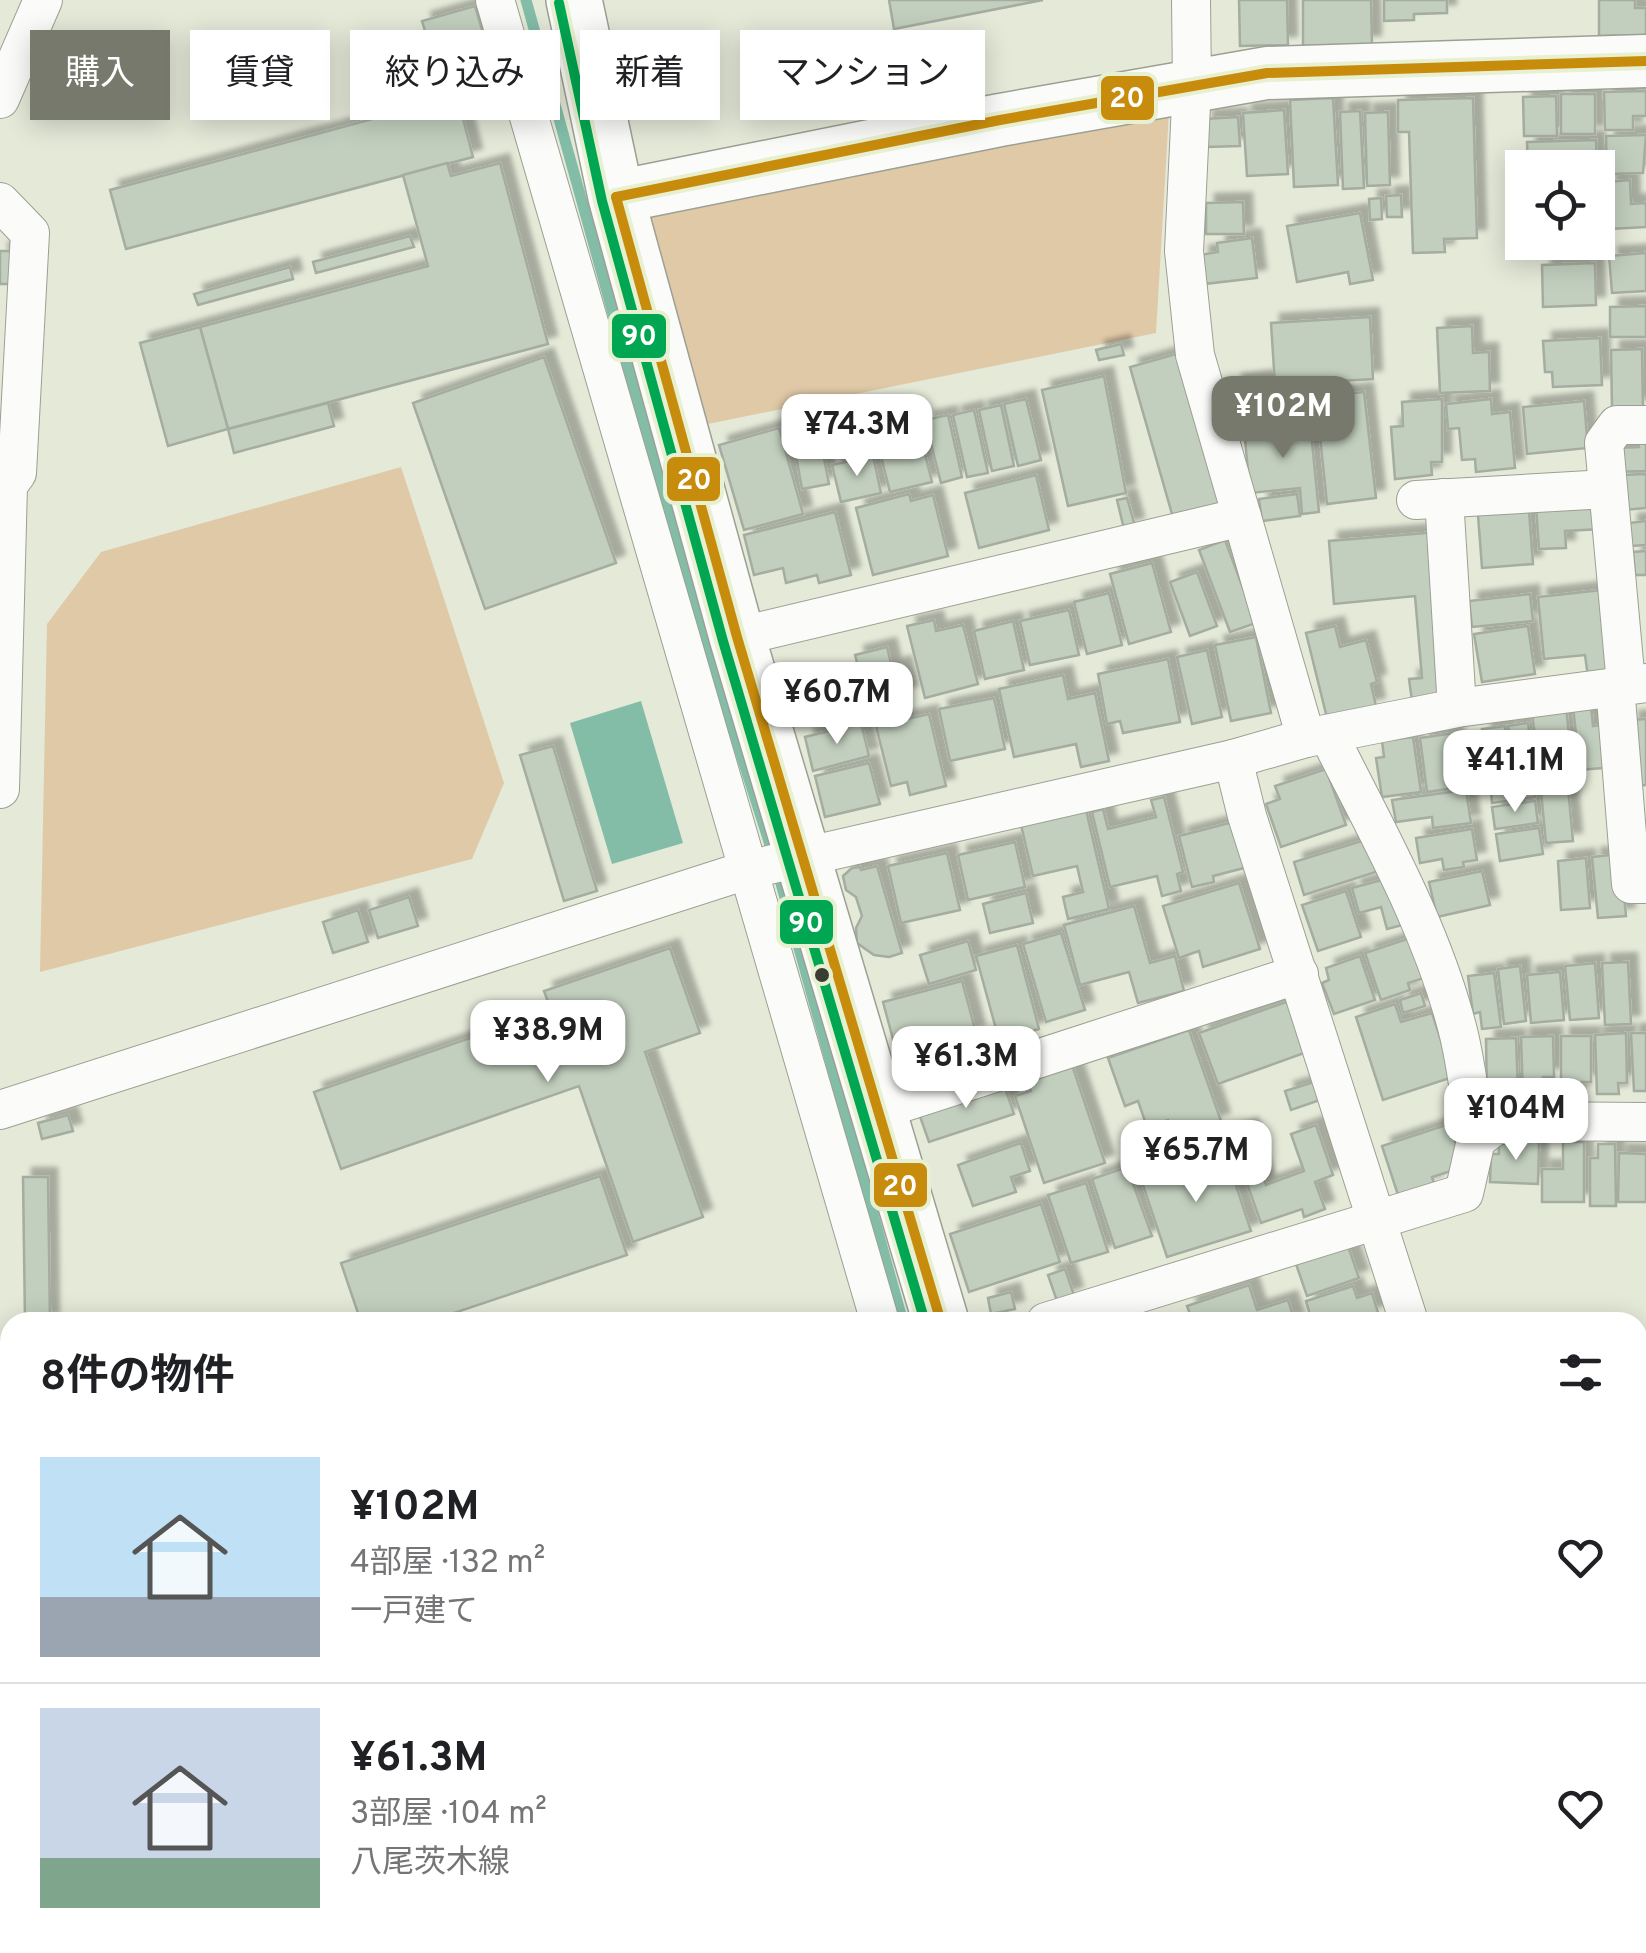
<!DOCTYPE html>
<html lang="ja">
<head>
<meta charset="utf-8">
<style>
  :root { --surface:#fff; --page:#f2f2f2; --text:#202124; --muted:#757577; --line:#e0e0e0; --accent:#76796b }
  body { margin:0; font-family:Overpass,"Noto Sans JP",sans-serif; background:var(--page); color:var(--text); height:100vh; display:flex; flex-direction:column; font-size:38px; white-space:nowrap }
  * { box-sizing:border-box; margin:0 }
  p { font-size:32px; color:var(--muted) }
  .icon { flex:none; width:55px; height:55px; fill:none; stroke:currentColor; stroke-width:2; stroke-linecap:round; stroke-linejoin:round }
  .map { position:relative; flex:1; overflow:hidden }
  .sheet { position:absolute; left:0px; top:1312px; width:1648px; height:642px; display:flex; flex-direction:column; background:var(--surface); border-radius:30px 30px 0 0; box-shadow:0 5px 25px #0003 }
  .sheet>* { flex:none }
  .banner { position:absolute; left:30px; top:30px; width:1000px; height:90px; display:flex; gap:20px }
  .tools { position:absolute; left:1505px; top:150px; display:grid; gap:20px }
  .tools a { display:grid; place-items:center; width:110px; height:110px; border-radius:0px; background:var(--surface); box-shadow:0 5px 25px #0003; font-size:50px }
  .price { position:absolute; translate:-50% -85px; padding:0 22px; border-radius:20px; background:#fff; color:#222; font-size:32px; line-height:65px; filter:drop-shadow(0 2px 5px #0008) }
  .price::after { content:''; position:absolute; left:50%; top:60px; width:30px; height:22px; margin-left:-15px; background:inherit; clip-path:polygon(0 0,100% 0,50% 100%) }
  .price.selected { background:var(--accent); color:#fff }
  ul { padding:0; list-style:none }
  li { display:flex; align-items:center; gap:30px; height:250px; padding:0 40px }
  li+li { border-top:2px solid var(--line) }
  li span { display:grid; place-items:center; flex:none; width:280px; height:200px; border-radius:0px; color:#555 }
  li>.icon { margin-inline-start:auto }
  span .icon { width:120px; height:120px; fill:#fffc; stroke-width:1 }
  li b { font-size:42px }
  h2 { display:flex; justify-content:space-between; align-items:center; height:120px; padding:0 40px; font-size:42px }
  .chip { padding:0 35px; border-radius:0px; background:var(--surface); box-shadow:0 5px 25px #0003; font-size:35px; line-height:90px }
  .chip.selected { background:var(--accent); color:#fff }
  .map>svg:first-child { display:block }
  .green { fill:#e0c9a7 }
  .water { fill:#83bda8 }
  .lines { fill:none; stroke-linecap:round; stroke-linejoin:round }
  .stream { stroke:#83bda8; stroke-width:11 }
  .building { fill:#c2cfbe; stroke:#a5aca0; stroke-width:2.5; filter:url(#shadow) }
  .street-casing { stroke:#9ca093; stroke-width:40 }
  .secondary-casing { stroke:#9ca093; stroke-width:55 }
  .primary-casing { stroke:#9ca093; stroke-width:58 }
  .street { stroke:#fbfcf9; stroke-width:38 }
  .secondary { stroke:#fbfcf9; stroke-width:52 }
  .primary { stroke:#fbfcf9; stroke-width:55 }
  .bus-1-casing { stroke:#e7f0d1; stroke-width:18 }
  .bus-2-casing { stroke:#e7f0d1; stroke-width:18 }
  .bus-1 { stroke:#c88c0c; stroke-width:10 }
  .bus-2 { stroke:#00a651; stroke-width:10 }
  .bus-dot { fill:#3a3d31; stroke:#e7f0d1; stroke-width:4 }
  .line-badge { stroke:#e7f0d1; stroke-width:4 }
  .badge-label { font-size:28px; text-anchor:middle; font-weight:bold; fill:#fff }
</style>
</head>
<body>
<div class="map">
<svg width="1646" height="1953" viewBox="0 0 1646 1953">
  <defs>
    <filter id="shadow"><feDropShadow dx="9" dy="-9" stdDeviation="2.5" flood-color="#0004"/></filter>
  </defs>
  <rect width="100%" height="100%" fill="#e4e9d8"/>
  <g class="green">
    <path d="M1169,112L1156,333L703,425L639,213Z"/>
    <path d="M401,467L504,783L472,859L40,972L47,624L101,552Z"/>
  </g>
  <path class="water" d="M641,701L683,843L612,864L570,723Z"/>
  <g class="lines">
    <g class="stream">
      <path d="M526,0L697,616L772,851L903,1322"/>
      <path d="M1076,1945L1078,1953"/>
    </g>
  </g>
  <g class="building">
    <path d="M889,0H1043L894,29Z"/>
    <path d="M1239,0H1287L1288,45L1240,46Z"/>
    <path d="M1303,0H1371L1372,44L1303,46Z"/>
    <path d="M1384,0H1447V13L1414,14V20L1384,21Z"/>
    <path d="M1599,0H1635V8H1646V35L1599,36Z"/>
    <path d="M475,6L485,40L450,50L449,45L431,50L422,21Z"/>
    <path d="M427,68L431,83L406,90L402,75Z"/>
    <path d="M388,71L394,89L377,94L372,75Z"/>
    <path d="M1646,91V116H1633V130H1605L1604,92Z"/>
    <rect x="1561" y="94" width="34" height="40"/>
    <path d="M457,96L473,157L126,249L110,190Z"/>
    <path d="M1556,96L1557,136H1524L1523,97Z"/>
    <path d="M1333,98L1338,185L1294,187L1290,100Z"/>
    <path d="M1473,98L1477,238L1444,239L1445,252L1413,253L1409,132H1398V100Z"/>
    <path d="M1284,110L1288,174L1247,176L1243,113Z"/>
    <path d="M1360,111L1364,188L1343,189L1340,112Z"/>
    <path d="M1388,112L1390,185L1367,186L1365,113Z"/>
    <path d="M1238,117L1240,146L1206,147L1204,119Z"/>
    <path d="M1646,135L1643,173L1607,174L1606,136Z"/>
    <path d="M1596,140L1597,168H1528L1527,142Z"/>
    <path d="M447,163L451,176L500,163L548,344L228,429L200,327L428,266L403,175Z"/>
    <path d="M1630,180L1631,204L1646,203V227L1610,229L1607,182Z"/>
    <path d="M1401,195L1402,217H1387L1386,196Z"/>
    <path d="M1381,198L1382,219L1370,220L1369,199Z"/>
    <path d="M1243,202L1244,234H1206V203Z"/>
    <path d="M1360,213L1373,280L1350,284L1348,272L1297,282L1287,226Z"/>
    <path d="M410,236L414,247L316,273L313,262Z"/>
    <path d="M1252,238L1257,278L1204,284L1200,255L1218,252L1217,243Z"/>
    <rect x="0" y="251" width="11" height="33"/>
    <path d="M1646,253V291L1612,293L1609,256Z"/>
    <path d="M1595,263L1596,305L1543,307L1542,265Z"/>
    <path d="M290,267L293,279L198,305L194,294Z"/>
    <path d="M1646,306V337H1610V307Z"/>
    <path d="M1370,317L1373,379L1275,385L1271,323Z"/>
    <path d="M1472,326L1473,353L1489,352L1490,391L1440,393L1437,328Z"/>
    <path d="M200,327L228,429L168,446L140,343Z"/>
    <path d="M1600,338L1602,385L1553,387L1552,372H1545L1543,341Z"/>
    <path d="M1121,344L1124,355L1099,360L1096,350Z"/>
    <path d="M1642,349L1643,408H1612L1611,350Z"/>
    <path d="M1183,352L1227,506L1174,521L1130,367Z"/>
    <path d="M544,357L616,563L485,609L413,403Z"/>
    <path d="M1104,376L1126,493L1068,506L1042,390Z"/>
    <path d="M1269,379L1271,398L1234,401L1233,383Z"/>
    <path d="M1364,392L1376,498L1327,504L1316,397Z"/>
    <path d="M1026,399L1041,460L1018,466L1004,404Z"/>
    <path d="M1442,399V462H1431L1432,475L1395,479L1391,427L1403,426L1402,402Z"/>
    <path d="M1491,399L1492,414L1510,412L1515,468L1476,472L1475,459L1462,460L1459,428L1448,429L1446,404Z"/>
    <path d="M1584,401L1588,448L1527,454L1523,407Z"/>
    <path d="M328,403L334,426L234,453L228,429Z"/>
    <path d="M1001,405L1014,466L992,471L979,410Z"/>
    <path d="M974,410L988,473L967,477L953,415Z"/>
    <path d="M948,415L962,477L941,483L925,420Z"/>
    <path d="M1310,422L1319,512L1302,514L1300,488L1250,493L1244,428Z"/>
    <path d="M817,423L829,484L802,489L791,428Z"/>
    <path d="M779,428L803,514L744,530L719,445Z"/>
    <path d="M1638,441H1646V471L1615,472L1614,448L1639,447Z"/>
    <path d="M923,446L932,482L890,492L881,456Z"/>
    <path d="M873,456L881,493L841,502L832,465Z"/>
    <path d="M1646,474V508L1624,510L1622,475Z"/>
    <path d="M1036,475L1049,530L979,548L965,493Z"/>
    <path d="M909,494L911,501L933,495L948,556L873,575L856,508Z"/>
    <path d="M1297,494L1300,516L1262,521L1259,499Z"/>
    <path d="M1127,498L1135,526L1124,529L1117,500Z"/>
    <path d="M1599,502L1601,529L1565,531L1566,548L1539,549L1536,506Z"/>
    <path d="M1529,511L1533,564L1482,568L1478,515Z"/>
    <path d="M835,512L851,575L819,583L817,575L786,583L783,568L754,575L744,535Z"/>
    <path d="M1646,521V545L1631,546L1629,523Z"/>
    <path d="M1438,532L1453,698L1412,701L1409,679L1422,678L1415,596L1334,604L1329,541Z"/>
    <path d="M1225,540L1256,623L1230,632L1199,550Z"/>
    <path d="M1646,551V575H1635L1633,552Z"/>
    <path d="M1152,563L1171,632L1129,644L1110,574Z"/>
    <path d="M1197,572L1217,626L1190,636L1170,582Z"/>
    <path d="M1611,589L1620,674L1588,677L1585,655L1544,659L1538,597Z"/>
    <path d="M1109,593L1122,645L1087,654L1074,602Z"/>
    <path d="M1530,594L1533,621L1472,627L1469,601Z"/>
    <path d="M1069,610L1079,655L1030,665L1020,621Z"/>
    <path d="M934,620L936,631L963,625L978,684L925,698L907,626Z"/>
    <path d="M1013,621L1024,670L985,679L974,631Z"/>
    <path d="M1335,626L1340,647L1366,640L1377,682L1371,684L1376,706L1327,718L1306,633Z"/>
    <path d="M1528,626L1535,674L1482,682L1474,634Z"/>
    <path d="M1256,637L1271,713L1231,721L1215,645Z"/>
    <path d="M887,647L892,668L902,665L909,694L868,703L855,655Z"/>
    <path d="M1207,650L1222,717L1192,724L1177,657Z"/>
    <path d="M1168,659L1180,722L1123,733L1120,721L1107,724L1098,674Z"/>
    <path d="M1063,675L1068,699L1095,693L1109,761L1081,767L1076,744L1014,757L999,689Z"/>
    <path d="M854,686L861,716L844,720L836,689Z"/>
    <path d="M994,698L1005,749L950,761L939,709Z"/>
    <path d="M1591,705L1593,726L1609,724L1614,767L1580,770L1573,707Z"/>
    <path d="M1566,707L1573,772L1539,775L1532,711Z"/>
    <path d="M929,714L946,786L910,795L907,782L891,786L876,726Z"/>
    <path d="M1646,719V785L1635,786L1630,720Z"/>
    <path d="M861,723L869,756L813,771L805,737Z"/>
    <path d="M1528,723L1535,769L1515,771L1508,726Z"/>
    <path d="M1505,726L1511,774L1488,777L1482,729Z"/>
    <path d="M1454,733L1461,787L1427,792L1420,738Z"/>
    <path d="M1413,737L1421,792L1382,797L1376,758L1384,757L1382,741Z"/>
    <path d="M553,746L597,891L564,901L520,755Z"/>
    <path d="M869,763L880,804L825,817L815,776Z"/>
    <path d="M1326,769L1346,825L1281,847L1266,804L1280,799L1275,786Z"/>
    <path d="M1532,773L1535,797L1492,803L1490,779Z"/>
    <path d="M1568,788L1573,841L1546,843L1541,791Z"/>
    <path d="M1466,790L1471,823L1433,828L1432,817L1396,822L1392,800Z"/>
    <path d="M1164,797L1183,872L1177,874L1181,891L1162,896L1157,876L1110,887L1092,812L1103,809L1108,829L1156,817L1151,800Z"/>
    <path d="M1535,801L1538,823L1495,829L1492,807Z"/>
    <path d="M1086,810L1109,909L1068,919L1063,897L1083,892L1077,866L1033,876L1021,825Z"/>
    <path d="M1237,821L1248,867L1213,876L1214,882L1192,887L1179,836Z"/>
    <path d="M1539,828L1543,854L1500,861L1496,834Z"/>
    <path d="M1472,829L1477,860L1463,862L1464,867L1444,870L1442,859L1420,863L1416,838Z"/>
    <path d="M1371,838L1382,870L1304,895L1294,862Z"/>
    <path d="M1015,842L1025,887L968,900L958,855Z"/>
    <path d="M947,853L960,910L901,923L888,866Z"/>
    <path d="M1620,854L1626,916L1598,918L1592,857Z"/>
    <path d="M1586,858L1590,908L1561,910L1558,861Z"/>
    <path d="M877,866L902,953L889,957L874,955L857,943L856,928L862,916L856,897L846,890L843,876L852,868L860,867L861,870Z"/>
    <path d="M1482,871L1490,905L1437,917L1429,882Z"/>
    <path d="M1393,877L1406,924L1387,929L1381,907L1359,913L1352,888Z"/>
    <path d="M1239,883L1260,949L1203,967L1199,951L1179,958L1163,906Z"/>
    <path d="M1346,891L1361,937L1318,951L1302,905Z"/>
    <path d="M1026,893L1033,923L990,933L983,904Z"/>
    <path d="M409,897L418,926L378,938L369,910Z"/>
    <path d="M1134,906L1150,963L1175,956L1184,991L1138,1003L1129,972L1080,985L1064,925Z"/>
    <path d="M358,910L368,942L333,953L323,922Z"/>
    <path d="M1061,933L1085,1010L1046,1022L1023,944Z"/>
    <path d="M1413,937L1427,977L1408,983L1410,990L1381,1000L1365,953Z"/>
    <path d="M968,941L976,970L929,984L920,955Z"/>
    <path d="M1017,945L1039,1029L999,1040L976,956Z"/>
    <path d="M670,948L700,1033L645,1052L703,1217L633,1242L579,1086L341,1169L314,1092L551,1010L544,991Z"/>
    <path d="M1360,956L1375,1000L1334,1014L1322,983L1329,980L1326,968Z"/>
    <path d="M1628,962L1631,1024L1605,1025L1602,963Z"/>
    <path d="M1595,963L1599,1018L1570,1020L1565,966Z"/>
    <path d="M1520,966L1526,1021L1504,1024L1498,969Z"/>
    <path d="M1560,972L1564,1020L1531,1023L1527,975Z"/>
    <path d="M1494,973L1501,1027L1482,1029L1480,1012L1473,1014L1468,976Z"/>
    <path d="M962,981L976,1033L897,1054L883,1002Z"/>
    <path d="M1421,993L1425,1006L1403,1013L1400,1000Z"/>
    <path d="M1289,1001L1307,1052L1218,1084L1199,1033Z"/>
    <path d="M1395,1004L1401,1022L1432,1013L1453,1077L1383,1100L1356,1017Z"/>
    <path d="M1189,1030L1221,1121L1174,1137L1168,1120L1147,1127L1138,1101L1125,1106L1108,1058Z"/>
    <path d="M1626,1033L1627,1083H1618L1619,1094H1597L1595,1035Z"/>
    <path d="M1631,1033H1646V1091H1634Z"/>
    <path d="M1553,1036L1554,1077H1543L1544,1094H1523L1521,1037Z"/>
    <path d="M1561,1036H1591V1082H1581V1094H1561Z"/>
    <path d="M1516,1038L1518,1092L1487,1093L1486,1039Z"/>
    <path d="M1071,1062L1105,1163L1044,1183L1015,1096L1031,1091L1026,1077Z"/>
    <path d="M1002,1079L1014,1114L929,1142L917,1108Z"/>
    <path d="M1317,1081L1323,1099L1291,1110L1285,1091Z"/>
    <path d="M68,1115L73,1131L42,1139L38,1123Z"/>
    <path d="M1449,1124L1457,1147L1451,1171L1432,1177L1434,1183L1398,1195L1382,1146Z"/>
    <path d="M1316,1125L1333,1175L1315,1182L1325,1209L1304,1217L1302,1209L1261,1223L1240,1164L1257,1158L1266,1185L1304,1171L1291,1134Z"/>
    <path d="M1249,1127L1257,1149L1238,1156L1230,1133Z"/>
    <path d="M1499,1140L1539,1142L1538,1184L1490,1182L1491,1154H1499Z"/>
    <path d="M1563,1142H1584V1202H1542V1169H1563Z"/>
    <path d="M1021,1143L1030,1171L1011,1177L1016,1192L973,1206L958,1165Z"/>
    <path d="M1598,1144H1615L1616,1206H1590V1158H1598Z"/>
    <path d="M1225,1152L1251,1231L1167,1257L1141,1179Z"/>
    <path d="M1619,1153L1646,1154V1202H1618Z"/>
    <path d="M1127,1167L1152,1236L1115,1248L1092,1179Z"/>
    <path d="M600,1176L627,1255L427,1322H361L341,1263Z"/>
    <path d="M23,1177H48L50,1322H25Z"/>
    <path d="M1086,1183L1108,1252L1071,1263L1048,1195Z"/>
    <path d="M1041,1204L1060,1262L969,1292L950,1234Z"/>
    <path d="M1348,1246L1359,1278L1307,1296L1296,1264Z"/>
    <path d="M1065,1269L1074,1295L1057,1301L1048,1275Z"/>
    <path d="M1249,1285L1257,1310L1288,1300L1295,1322H1193L1187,1306Z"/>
    <path d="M1353,1286L1357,1298L1372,1293L1378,1313L1347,1322H1312L1306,1301Z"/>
    <path d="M1011,1292L1015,1309L991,1314L988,1298Z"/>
    <path d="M1646,1815V1859L1638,1862V1818Z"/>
    <path d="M1646,1912V1953H1634L1631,1945H1638V1914Z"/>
    <path d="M42,1945H137L146,1953H42Z"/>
    <path d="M155,1945H265L267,1953H157Z"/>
    <path d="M355,1945H374L377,1953H328Z"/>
    <path d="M473,1945H556L558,1953H475Z"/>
    <path d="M567,1945H638L641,1953H569Z"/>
    <path d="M849,1945H898L901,1953H842L840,1947Z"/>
    <path d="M915,1945H1004L1006,1953H918Z"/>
    <path d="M1269,1945H1353L1356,1953H1271Z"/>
    <path d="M1486,1945H1577L1579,1953H1466Z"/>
  </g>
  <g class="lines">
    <defs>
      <g id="street">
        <path d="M495,0L880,1322"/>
        <path d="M1191,0L1192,84L1184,251L1195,355L1306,738"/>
        <path d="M0,99L43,0"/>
        <path d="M0,202L30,233L17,473L8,485L0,789"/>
        <path d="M1444,498L1457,708"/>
        <path d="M1416,500L1607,489"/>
        <path d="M737,637L1242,517"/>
        <path d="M1626,684L1604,443L1617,425H1646"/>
        <path d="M1615,686L1631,884H1646"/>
        <path d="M1328,734C1376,830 1433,929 1459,1035C1467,1069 1471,1105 1476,1140"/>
        <path d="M1233,759L1247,816L1409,1322"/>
        <path d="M0,1110L747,870L1233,759L1306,738L1457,708L1646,683"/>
        <path d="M880,1110L1299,974"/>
        <path d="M1046,1322L1464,1193L1476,1140L1495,1126L1527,1121L1646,1122"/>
        <path d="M32,1945V1953"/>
        <path d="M752,1945L755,1953"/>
        <path d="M1051,1945L1053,1953"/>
        <path d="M1607,1945L1609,1953"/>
      </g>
      <g id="secondary">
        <path d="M616,197L1000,120L1267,73L1646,61"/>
        <path d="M0,1906H10"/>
      </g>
      <g id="primary">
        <path d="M574,0L616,197L737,637L941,1322"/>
        <path d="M1114,1945L1116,1953"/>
      </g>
    </defs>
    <use href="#street" class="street-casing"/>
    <use href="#secondary" class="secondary-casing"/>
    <use href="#primary" class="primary-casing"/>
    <use href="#street" class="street"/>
    <use href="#secondary" class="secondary"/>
    <use href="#primary" class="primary"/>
    <defs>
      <g id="bus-1">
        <path d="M616,197L737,637L941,1322"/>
        <path d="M616,197L1000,120L1267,73L1646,61"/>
      </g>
      <path id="bus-2" d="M559,3L602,201L723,641L925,1322"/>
    </defs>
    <use href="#bus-1" class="bus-1-casing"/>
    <use href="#bus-2" class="bus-2-casing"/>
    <use href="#bus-1" class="bus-1"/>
    <use href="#bus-2" class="bus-2"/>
  </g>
  <circle class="bus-dot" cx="822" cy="975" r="9"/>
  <g class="line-badge">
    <rect x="1099" y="74" width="57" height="48" rx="10" fill="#c88c0c"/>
    <rect x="610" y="312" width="58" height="48" rx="10" fill="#00a651"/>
    <rect x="665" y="455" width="57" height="48" rx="10" fill="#c88c0c"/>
    <rect x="778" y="898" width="57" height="48" rx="10" fill="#00a651"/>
    <rect x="872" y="1161" width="57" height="48" rx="10" fill="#c88c0c"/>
  </g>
  <g class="badge-label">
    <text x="1127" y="107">20</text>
    <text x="639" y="345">90</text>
    <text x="694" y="489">20</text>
    <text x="806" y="932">90</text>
    <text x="900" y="1195">20</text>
  </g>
</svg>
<div class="tools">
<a><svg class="icon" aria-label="locate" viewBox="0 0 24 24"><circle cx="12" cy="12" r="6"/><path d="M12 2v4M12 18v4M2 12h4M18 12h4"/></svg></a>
</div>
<b class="price selected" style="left:1283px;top:461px">¥102M</b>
<b class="price" style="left:857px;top:479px">¥74.3M</b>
<b class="price" style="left:837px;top:747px">¥60.7M</b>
<b class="price" style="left:1515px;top:815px">¥41.1M</b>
<b class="price" style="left:548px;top:1085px">¥38.9M</b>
<b class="price" style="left:966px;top:1111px">¥61.3M</b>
<b class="price" style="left:1516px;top:1163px">¥104M</b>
<b class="price" style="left:1196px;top:1205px">¥65.7M</b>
<div class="banner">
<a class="chip selected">購入</a>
<a class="chip">賃貸</a>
<a class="chip">絞り込み</a>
<a class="chip">新着</a>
<a class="chip">マンション</a>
</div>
<section class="sheet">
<h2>8件の物件<svg class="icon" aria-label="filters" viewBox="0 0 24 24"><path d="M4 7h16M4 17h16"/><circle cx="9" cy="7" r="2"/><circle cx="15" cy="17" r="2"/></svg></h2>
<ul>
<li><span style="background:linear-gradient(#bfe0f5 70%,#9aa5b1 0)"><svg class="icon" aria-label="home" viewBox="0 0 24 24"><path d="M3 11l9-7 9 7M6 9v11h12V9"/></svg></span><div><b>¥102M</b><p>4部屋 · 132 m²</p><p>一戸建て</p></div><svg class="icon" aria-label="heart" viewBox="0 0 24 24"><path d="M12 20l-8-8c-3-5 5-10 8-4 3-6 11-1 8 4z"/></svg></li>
<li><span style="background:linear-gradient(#c9d6e8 75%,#7fa58c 0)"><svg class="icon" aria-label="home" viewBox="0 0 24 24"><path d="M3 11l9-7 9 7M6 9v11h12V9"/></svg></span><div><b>¥61.3M</b><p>3部屋 · 104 m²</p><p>八尾茨木線</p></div><svg class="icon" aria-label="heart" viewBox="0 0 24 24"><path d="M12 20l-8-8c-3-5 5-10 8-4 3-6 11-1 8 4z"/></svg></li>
</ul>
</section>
</div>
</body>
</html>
